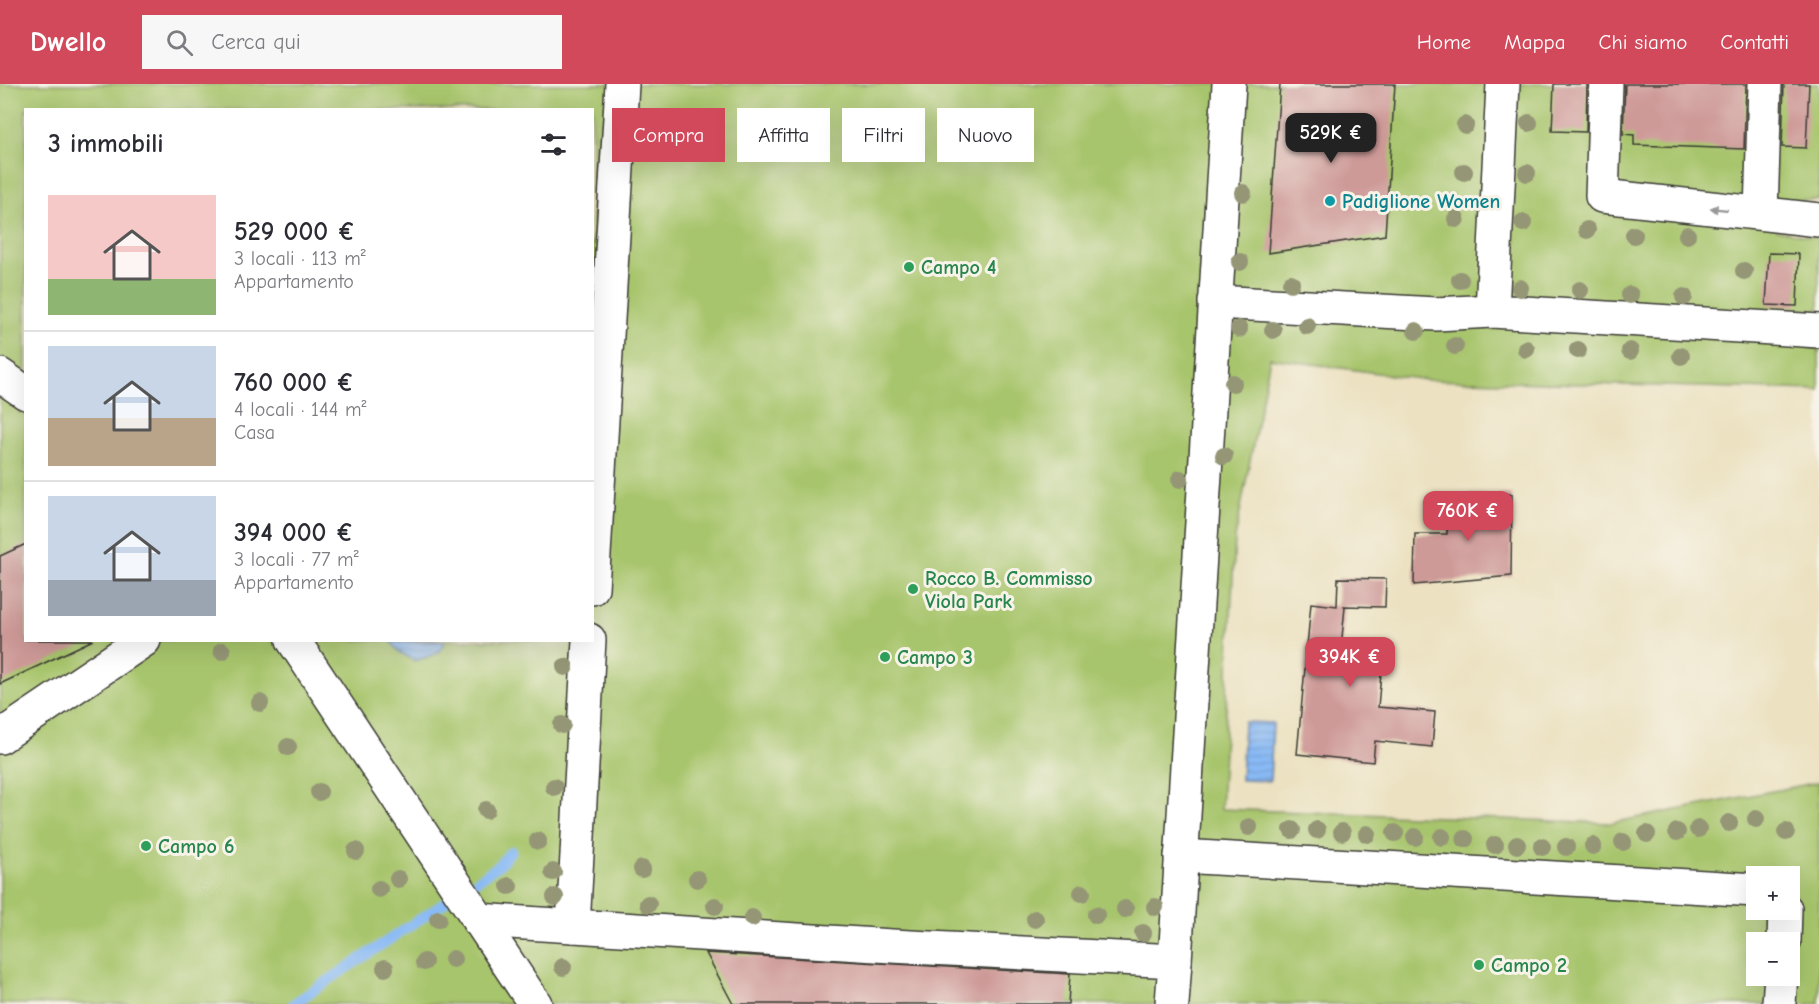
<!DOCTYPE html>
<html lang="it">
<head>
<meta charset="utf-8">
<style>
  :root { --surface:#fff; --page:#f7f7f7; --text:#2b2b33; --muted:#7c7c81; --line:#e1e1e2; --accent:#d1495b }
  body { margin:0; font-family:"Comic Neue",sans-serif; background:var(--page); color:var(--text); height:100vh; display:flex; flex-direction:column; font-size:22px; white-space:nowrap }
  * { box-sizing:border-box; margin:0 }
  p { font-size:20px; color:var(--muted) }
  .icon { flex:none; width:33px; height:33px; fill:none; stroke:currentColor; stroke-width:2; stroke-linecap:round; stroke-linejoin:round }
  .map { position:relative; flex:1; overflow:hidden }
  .side { position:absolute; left:24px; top:24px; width:570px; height:534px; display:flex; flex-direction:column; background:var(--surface); border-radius:0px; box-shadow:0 6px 24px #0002 }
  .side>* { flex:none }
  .hud { position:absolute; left:612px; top:24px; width:570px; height:54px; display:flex; gap:12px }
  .fabs { position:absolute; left:1746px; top:782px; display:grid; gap:12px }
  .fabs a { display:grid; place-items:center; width:54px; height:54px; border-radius:0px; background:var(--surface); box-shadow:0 6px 24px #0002; font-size:30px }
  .price { position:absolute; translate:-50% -51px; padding:0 14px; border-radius:12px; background:var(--accent); color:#fff; font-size:20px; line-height:39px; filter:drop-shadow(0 2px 3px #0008) }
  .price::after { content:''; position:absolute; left:50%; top:36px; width:18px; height:14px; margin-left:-9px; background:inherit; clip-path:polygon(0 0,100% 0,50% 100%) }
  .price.current { background:#222; color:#fff }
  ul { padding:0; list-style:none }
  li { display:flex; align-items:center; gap:18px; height:150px; padding:0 24px }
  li+li { border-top:2px solid var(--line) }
  li span { display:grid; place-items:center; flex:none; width:168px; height:120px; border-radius:0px; color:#555 }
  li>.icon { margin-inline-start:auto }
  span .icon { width:72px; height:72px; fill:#fffc; stroke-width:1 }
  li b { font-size:26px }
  h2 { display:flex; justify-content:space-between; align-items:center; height:72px; padding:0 24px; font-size:26px }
  .chip { padding:0 21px; border-radius:0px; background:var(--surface); box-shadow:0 6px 24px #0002; font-size:21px; line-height:54px }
  .chip.current { background:var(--accent); color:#fff }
  header { display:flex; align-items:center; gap:36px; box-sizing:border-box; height:84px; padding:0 30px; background:var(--accent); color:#fff }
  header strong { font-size:28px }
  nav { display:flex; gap:33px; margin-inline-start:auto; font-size:21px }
  .search { width:420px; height:54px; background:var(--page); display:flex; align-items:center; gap:15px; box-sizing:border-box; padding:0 21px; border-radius:0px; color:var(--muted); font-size:22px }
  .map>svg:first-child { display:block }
  .garden { fill:#a7c56c; stroke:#627044; stroke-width:1.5; fill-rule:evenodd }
  .water { fill:url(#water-rules); stroke:#526b88; stroke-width:1.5 }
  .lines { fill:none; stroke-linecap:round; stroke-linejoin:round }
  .stream { stroke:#89baf5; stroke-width:10 }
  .building { fill:#ce9a98 }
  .minor-casing { stroke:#3b3a35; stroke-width:36 }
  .minor { stroke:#fff; stroke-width:33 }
  .tree { fill:#959676 }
  .oneway { fill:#999 }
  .culture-dot { fill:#0f9aa8; stroke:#f7f3e8; stroke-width:2 }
  .leisure-dot { fill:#2e9e5b; stroke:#f7f3e8; stroke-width:2 }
  .labels { text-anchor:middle; stroke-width:6; stroke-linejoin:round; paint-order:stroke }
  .culture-label { font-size:20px; font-weight:bold; fill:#0d838f; stroke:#f7f3e8; text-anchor:start }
  .leisure-label { font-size:20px; font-weight:bold; fill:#27864d; stroke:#f7f3e8; text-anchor:start }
</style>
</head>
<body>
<header>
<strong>Dwello</strong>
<div class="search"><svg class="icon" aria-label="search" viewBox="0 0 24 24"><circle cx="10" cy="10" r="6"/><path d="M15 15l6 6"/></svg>Cerca qui</div>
<nav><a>Home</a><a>Mappa</a><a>Chi siamo</a><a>Contatti</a></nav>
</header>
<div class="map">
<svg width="1819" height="920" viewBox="0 0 1819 920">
  <defs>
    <pattern id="water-rules" width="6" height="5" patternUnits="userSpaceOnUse" patternTransform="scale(1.5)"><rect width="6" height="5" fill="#89baf5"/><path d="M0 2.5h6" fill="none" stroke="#769fd1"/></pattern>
  </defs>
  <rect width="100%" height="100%" fill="#f7f3e8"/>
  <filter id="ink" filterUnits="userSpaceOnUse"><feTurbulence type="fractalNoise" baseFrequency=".0167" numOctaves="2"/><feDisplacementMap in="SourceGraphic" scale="12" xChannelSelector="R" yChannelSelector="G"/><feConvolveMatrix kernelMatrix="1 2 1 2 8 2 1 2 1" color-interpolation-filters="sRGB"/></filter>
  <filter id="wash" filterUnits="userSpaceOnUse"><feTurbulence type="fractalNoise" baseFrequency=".008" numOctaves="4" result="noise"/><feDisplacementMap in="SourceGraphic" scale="24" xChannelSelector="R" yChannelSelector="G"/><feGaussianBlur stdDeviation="1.35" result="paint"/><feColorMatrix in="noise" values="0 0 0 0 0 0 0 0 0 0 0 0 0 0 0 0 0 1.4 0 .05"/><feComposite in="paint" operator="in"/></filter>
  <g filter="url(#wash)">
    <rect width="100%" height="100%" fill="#ece2c2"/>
    <path class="garden" d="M0,0H1819V116H1779L1777,146L1819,154V226H1766L1764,255L1819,265V306L1427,296L1270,274L1235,454L1221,725L1611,739L1819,698V920H0ZM26,26H592V556H26ZM1756,792H1790V825H1756ZM1756,858H1790V891H1756Z"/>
    <g class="water">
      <path d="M391,557H445L438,569L415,577L398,567Z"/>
      <path d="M1244,638L1273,639L1270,697L1241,696Z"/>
    </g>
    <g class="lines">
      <g class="stream">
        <path d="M474,799L499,781L511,767"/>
        <path d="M293,920L450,815"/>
      </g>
    </g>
    <g id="blocks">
      <g class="building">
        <path d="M1280,0H1395L1385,151L1268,169Z"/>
        <path d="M1554,0H1587L1586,48L1552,47Z"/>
        <path d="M1625,0H1746L1744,65L1634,61V51L1623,50Z"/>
        <path d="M1784,0H1809L1806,64L1782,63Z"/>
        <path d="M1769,169L1799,170L1797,222L1766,221Z"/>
        <path d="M1512,410L1511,492L1414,501L1415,450H1447L1449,411Z"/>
        <path d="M26,460V556H93L0,600V472Z"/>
        <path d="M1338,494L1386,495L1385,523L1343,522L1345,523L1340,574L1382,578L1378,623L1435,628L1432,663L1375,657L1373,678L1297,670L1311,519L1337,522Z"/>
        <path d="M706,869L1070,890L1068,920H733Z"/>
      </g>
    </g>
  </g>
  <g filter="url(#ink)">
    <use href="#blocks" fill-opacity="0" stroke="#3b3a35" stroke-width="1.5"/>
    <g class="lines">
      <defs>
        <g id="minor">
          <path d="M1503,0L1492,227L1819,247"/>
          <path d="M1606,0L1602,112L1819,136"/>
          <path d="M1761,129L1765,0"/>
          <path d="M1215,218L1436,230L1492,227"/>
          <path d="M0,291L26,309"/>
          <path d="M592,504L622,0"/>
          <path d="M293,556L535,920"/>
          <path d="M0,653L144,556"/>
          <path d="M1181,772L1756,806"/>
          <path d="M478,836L892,862L1175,877L1172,920"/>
          <path d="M573,842L589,556"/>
          <path d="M1784,858L1785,825"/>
          <path d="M1175,877L1229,0"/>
          <path d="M1779,919L1781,891"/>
        </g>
      </defs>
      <use href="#minor" class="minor-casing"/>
      <use href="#minor" class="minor"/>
    </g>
    <g class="tree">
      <circle cx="1529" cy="39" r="9"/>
      <circle cx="1465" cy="41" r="9"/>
      <circle cx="1464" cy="88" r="9"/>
      <circle cx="1527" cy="89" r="9"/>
      <circle cx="1243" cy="109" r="9"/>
      <circle cx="1456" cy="135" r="9"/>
      <circle cx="1523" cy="139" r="9"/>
      <circle cx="1587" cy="146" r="9"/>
      <circle cx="1634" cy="151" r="9"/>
      <circle cx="1687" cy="151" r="9"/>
      <circle cx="1240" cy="178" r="9"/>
      <circle cx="1744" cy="187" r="9"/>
      <circle cx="1460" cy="196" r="9"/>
      <circle cx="1291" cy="199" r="9"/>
      <circle cx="1520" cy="204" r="9"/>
      <circle cx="1580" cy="206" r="9"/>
      <circle cx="1630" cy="211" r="9"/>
      <circle cx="1684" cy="213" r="9"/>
      <circle cx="1307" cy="242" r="9"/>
      <circle cx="1239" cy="245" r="9"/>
      <circle cx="1273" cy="246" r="9"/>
      <circle cx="1416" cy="247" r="9"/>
      <circle cx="1455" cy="262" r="9"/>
      <circle cx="1526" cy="265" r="9"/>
      <circle cx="1578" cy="266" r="9"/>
      <circle cx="1630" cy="267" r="9"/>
      <circle cx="1681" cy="272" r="9"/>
      <circle cx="1233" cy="299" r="9"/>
      <circle cx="1224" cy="372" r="9"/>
      <circle cx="1180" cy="395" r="9"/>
      <circle cx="222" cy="567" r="9"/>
      <circle cx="565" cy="583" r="9"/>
      <circle cx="260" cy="619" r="9"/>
      <circle cx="562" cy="641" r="9"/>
      <circle cx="288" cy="663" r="9"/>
      <circle cx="554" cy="703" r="9"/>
      <circle cx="319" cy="708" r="9"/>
      <circle cx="486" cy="726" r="9"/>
      <circle cx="1756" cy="735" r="9"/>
      <circle cx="1729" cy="739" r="9"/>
      <circle cx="1249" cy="743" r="9"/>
      <circle cx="1698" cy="745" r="9"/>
      <circle cx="1292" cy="746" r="9"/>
      <circle cx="1317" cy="746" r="9"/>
      <circle cx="1342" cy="748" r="9"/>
      <circle cx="1677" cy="748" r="9"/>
      <circle cx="1786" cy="748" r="9"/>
      <circle cx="1395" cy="749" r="9"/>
      <circle cx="1367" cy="750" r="9"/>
      <circle cx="1647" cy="750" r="9"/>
      <circle cx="1415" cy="753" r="9"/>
      <circle cx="1442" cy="753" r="9"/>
      <circle cx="1465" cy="755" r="9"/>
      <circle cx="538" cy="757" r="9"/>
      <circle cx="1623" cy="758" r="9"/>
      <circle cx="1495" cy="761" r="9"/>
      <circle cx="1517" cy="761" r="9"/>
      <circle cx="1593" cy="762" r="9"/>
      <circle cx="1542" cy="763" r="9"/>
      <circle cx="1566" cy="763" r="9"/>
      <circle cx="356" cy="767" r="9"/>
      <circle cx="642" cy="785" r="9"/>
      <circle cx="553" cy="788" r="9"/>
      <circle cx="398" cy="795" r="9"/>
      <circle cx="697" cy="795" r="9"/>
      <circle cx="509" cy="802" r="9"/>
      <circle cx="379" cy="805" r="9"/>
      <circle cx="1082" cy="809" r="9"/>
      <circle cx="555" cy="813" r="9"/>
      <circle cx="648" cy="820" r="9"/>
      <circle cx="715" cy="822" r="9"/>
      <circle cx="1155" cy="823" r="9"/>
      <circle cx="1125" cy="825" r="9"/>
      <circle cx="1096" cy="831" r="9"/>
      <circle cx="752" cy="834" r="9"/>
      <circle cx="438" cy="835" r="9"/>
      <circle cx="1035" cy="835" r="9"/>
      <circle cx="1143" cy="849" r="9"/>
      <circle cx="453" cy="875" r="9"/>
      <circle cx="424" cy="878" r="9"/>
      <circle cx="563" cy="883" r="9"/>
      <circle cx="385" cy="884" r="9"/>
    </g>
    <defs><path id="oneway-solid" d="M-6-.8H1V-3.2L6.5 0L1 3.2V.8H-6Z" transform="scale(1.5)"/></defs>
    <use class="oneway" href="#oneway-solid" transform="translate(1719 125) rotate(-174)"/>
  </g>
  <circle class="culture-dot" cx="1330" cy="117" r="6"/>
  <g class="leisure-dot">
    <circle cx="909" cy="183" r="6"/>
    <circle cx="913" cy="505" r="6"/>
    <circle cx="885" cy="573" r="6"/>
    <circle cx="146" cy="762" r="6"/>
    <circle cx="1479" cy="881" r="6"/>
  </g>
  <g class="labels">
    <g class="culture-label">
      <text x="1342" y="124">Padiglione Women</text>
    </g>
    <g class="leisure-label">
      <text x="921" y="190">Campo 4</text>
      <text x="925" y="501">Rocco B. Commisso<tspan x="925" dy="23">Viola Park</tspan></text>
      <text x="897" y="580">Campo 3</text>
      <text x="158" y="769">Campo 6</text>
      <text x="1491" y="888">Campo 2</text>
    </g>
  </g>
</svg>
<div class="fabs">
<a>+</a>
<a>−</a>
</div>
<b class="price current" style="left:1331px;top:80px">529K €</b>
<b class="price" style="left:1468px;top:458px">760K €</b>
<b class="price" style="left:1350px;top:604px">394K €</b>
<div class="hud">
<a class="chip current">Compra</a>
<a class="chip">Affitta</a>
<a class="chip">Filtri</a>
<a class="chip">Nuovo</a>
</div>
<section class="side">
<h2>3 immobili<svg class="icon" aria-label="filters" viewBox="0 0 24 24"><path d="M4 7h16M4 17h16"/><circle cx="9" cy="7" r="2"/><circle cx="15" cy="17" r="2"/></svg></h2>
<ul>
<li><span style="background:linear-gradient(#f6c9c9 70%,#8fb573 0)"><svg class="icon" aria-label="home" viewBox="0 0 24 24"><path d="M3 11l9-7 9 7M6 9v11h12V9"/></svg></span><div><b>529 000 €</b><p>3 locali · 113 m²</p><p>Appartamento</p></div></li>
<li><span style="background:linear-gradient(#c9d6e8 60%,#b9a48a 0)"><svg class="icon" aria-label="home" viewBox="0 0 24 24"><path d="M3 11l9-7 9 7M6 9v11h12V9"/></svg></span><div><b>760 000 €</b><p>4 locali · 144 m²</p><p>Casa</p></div></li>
<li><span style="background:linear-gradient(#c9d6e8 70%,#9aa5b1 0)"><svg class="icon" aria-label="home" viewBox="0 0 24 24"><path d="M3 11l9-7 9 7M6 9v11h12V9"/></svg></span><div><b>394 000 €</b><p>3 locali · 77 m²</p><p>Appartamento</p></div></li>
</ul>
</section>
</div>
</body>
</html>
